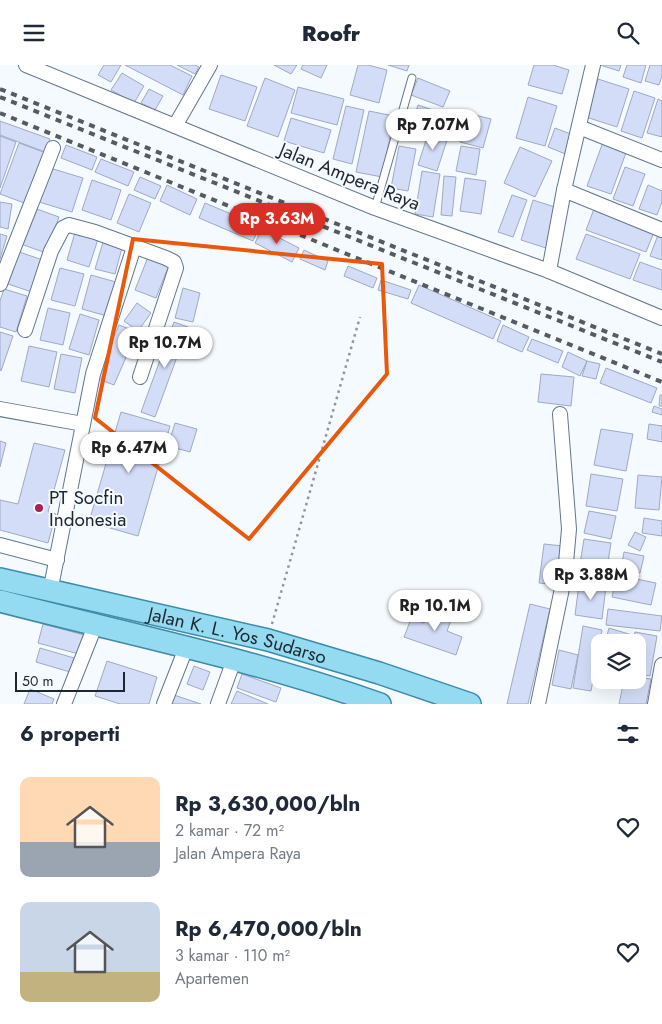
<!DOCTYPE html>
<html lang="id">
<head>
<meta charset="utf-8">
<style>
  :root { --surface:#fff; --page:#f2f2f3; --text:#1f2937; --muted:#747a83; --accent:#d93025 }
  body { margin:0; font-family:Jost,sans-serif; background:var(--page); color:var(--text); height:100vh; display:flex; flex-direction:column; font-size:19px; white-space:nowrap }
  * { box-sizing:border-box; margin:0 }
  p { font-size:16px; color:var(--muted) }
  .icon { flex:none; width:28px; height:28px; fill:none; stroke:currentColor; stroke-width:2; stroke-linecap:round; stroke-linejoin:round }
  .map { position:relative; height:639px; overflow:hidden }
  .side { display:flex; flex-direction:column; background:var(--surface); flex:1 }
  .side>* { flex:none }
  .controls { position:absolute; left:591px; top:569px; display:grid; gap:10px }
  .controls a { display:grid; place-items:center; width:55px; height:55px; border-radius:10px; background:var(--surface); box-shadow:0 5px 20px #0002; font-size:25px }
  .scale { position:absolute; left:15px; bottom:12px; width:110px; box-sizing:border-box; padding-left:5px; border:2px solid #1e262e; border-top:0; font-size:14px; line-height:18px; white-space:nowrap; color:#1e262e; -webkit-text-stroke:4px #f5fafe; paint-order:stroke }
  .price { position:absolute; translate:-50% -42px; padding:0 11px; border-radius:18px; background:#fff; color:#222; font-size:16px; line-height:32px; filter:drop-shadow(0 1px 2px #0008) }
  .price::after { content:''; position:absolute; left:50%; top:30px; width:15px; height:11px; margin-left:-8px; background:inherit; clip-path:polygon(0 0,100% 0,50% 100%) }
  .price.selected { background:var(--accent); color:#fff }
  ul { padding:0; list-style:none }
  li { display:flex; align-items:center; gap:15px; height:125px; padding:0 20px }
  li span { display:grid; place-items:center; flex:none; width:140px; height:100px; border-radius:10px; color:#555 }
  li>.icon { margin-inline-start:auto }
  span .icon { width:60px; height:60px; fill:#fffc; stroke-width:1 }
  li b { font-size:21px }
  h2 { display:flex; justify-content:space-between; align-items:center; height:60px; padding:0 20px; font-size:21px }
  header { display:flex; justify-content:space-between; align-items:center; height:65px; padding:0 20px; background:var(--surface); font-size:22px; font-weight:800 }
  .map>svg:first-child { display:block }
  .building { fill:#d4ddf8; stroke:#a0a9c2 }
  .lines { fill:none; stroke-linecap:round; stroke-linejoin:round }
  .service-casing { stroke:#63778a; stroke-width:9 }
  .minor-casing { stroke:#63778a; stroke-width:16 }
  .primary-casing { stroke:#3d8ba7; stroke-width:24 }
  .path { stroke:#90979c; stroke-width:2.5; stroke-dasharray:2.5 4; stroke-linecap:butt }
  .service { stroke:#fff; stroke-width:7 }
  .minor { stroke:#fff; stroke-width:14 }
  .primary { stroke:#94daf1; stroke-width:21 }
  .rail { stroke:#545b62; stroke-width:4; stroke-dasharray:6 6; stroke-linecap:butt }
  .marked { fill:none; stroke:#e8590c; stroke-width:4; stroke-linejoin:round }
  .poi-dot { fill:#ad1f58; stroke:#f5fafe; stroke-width:2 }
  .labels { text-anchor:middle; stroke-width:4; stroke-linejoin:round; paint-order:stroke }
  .street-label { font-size:19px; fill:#1e262e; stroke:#f5fafe }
  .poi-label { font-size:19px; fill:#1e262e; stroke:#f5fafe; text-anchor:start }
</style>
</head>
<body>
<header><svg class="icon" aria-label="menu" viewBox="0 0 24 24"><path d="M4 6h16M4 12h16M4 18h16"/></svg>Roofr<svg class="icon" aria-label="search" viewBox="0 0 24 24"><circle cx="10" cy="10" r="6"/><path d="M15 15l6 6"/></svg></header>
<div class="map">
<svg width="662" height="639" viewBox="0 0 662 639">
  <rect width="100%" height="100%" fill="#f5fafe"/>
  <g class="building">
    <path d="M104,0H121L111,17L98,10Z"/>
    <path d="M125,0H170L192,11L183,30Z"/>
    <path d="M177,0H195L199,2L195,9Z"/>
    <path d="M274,0H297L291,9Z"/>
    <path d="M303,0H327L321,13L301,4Z"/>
    <path d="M358,0H368L387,5L379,38L350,30Z"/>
    <path d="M388,0H409L407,6Z"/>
    <path d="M534,0H553L569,5L562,29L528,20Z"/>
    <path d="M600,0H621L619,6Z"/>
    <path d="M627,0H646L641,18L623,12Z"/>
    <path d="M650,0H662V11L659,20L645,16Z"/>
    <path d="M122,8L144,21L134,38L111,25Z"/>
    <path d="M221,10L257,22L245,56L209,44Z"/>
    <path d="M265,13L295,25L278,72L247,61Z"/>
    <path d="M418,13L450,26L443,42L411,30Z"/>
    <path d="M598,14L629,24L617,62L586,52Z"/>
    <path d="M298,22L344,34L337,60L291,48Z"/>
    <path d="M149,24L163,31L155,45L141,38Z"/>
    <path d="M634,26L655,33L642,73L621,66Z"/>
    <path d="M528,32L557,41L545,81L516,73Z"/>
    <path d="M658,34L662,36V72L647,68Z"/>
    <path d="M418,40L457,53L452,71L412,59Z"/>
    <path d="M346,41L364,45L352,99L333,94Z"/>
    <path d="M369,46L394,51L382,112L356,107Z"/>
    <path d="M467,48L491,54L483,83L460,77Z"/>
    <path d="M291,53L331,65L324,88L284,76Z"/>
    <path d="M0,56L50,74L45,87L0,70Z"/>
    <path d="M555,63L576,71L568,90L548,82Z"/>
    <path d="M429,66L448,72L437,106L418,100Z"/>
    <path d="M0,71L16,77L0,123Z"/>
    <path d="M603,77L627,85L611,129L587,121Z"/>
    <path d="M19,78L46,88L27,139L0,129Z"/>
    <path d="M66,80L97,92L92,105L61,93Z"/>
    <path d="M399,81L416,84L408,126L391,123Z"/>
    <path d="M461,81L480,84L476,110L456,106Z"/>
    <path d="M520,82L552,96L535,132L504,118Z"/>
    <path d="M101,94L134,107L128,121L95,107Z"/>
    <path d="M625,102L645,109L633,141L613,134Z"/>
    <path d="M50,103L83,113L72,147L39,137Z"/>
    <path d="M422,106L440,109L433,152L415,149Z"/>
    <path d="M444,111L456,112L452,151L441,150Z"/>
    <path d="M140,112L161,121L155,134L134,125Z"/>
    <path d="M465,113L486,116L481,149L460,146Z"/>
    <path d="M92,115L121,125L111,155L82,145Z"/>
    <path d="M167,120L197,134L190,150L160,136Z"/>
    <path d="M648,120L662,126V137L657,150L639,144Z"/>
    <path d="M129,129L151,138L139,167L117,158Z"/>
    <path d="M512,130L527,135L513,172L498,167Z"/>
    <path d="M533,135L558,143L546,183L521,175Z"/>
    <path d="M0,137L12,139L8,164L0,162Z"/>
    <path d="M205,138L260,161L253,176L199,153Z"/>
    <path d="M34,143L59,152L46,188L21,179Z"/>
    <path d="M594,144L654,167L646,187L586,165Z"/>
    <path d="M76,164L99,171L89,202L67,195Z"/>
    <path d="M262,164L299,183L292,197L255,178Z"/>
    <path d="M0,169L7,171L0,194Z"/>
    <path d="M586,169L640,189L630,214L576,194Z"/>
    <path d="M658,170L662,172V195L650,191Z"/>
    <path d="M104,174L123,179L115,209L95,204Z"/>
    <path d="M304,185L328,196L325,205L300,194Z"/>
    <path d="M19,187L43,195L32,227L8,219Z"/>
    <path d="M148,192L169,200L156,233L135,225Z"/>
    <path d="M640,197L662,205V225L633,215Z"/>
    <path d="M348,201L377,213L373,223L344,211Z"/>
    <path d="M60,203L84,209L75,241L51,235Z"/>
    <path d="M91,210L116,217L107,251L82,244Z"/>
    <path d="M381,215L411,225L408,234L378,225Z"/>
    <path d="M419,220L501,256L493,274L411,238Z"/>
    <path d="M183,223L200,228L193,257L175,253Z"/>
    <path d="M4,224L27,231L16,267L0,262V236Z"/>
    <path d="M137,238L151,248L138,266L124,256Z"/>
    <path d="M48,243L70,248L63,280L40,275Z"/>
    <path d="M80,249L99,255L89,290L69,284Z"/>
    <path d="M174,257L188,262L155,352L141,347Z"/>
    <path d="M119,260L137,267L114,320L96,313Z"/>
    <path d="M503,260L529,272L522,287L497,276Z"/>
    <path d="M0,267L13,271L1,306L0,305Z"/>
    <path d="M532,274L563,286L558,298L527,285Z"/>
    <path d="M29,281L57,287L49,322L21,316Z"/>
    <path d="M568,287L587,296L580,311L562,302Z"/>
    <path d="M61,289L82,293L75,328L54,324Z"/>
    <path d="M587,296L600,299L596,314L582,311Z"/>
    <path d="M606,303L657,323L651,338L600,318Z"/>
    <path d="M541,309L574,312L571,341L538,337Z"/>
    <path d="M660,330H662V341H659Z"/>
    <path d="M654,341L662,344V350L652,347Z"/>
    <path d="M121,347L170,361L138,471L89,457Z"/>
    <path d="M175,358L197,364L190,387L168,381Z"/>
    <path d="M649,359L662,361V377L647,374Z"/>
    <path d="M601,364L633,369L626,406L594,400Z"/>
    <path d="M0,376L6,378L0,402Z"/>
    <path d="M34,378L65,385L48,447L56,449L48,478L0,465V435L18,439Z"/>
    <path d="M591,409L623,414L617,446L586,441Z"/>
    <path d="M638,410L662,412L659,445L635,443Z"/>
    <path d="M589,446L616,451L611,474L584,468Z"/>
    <path d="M644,453L662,456V471L642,468Z"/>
    <path d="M635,467L646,472L640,486L628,480Z"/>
    <path d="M584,474L611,478L605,516L578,511Z"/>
    <path d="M544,479L563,481L559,520L539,518Z"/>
    <path d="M624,487L644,491L640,508L621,504Z"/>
    <path d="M617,510L656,518L651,540L612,532Z"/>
    <path d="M579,519L606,522L602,554L575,550Z"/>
    <path d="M530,539L550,544L528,639H507Z"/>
    <path d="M431,541L453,550L447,566L462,572L456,590L404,572L411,554L424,558Z"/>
    <path d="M608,544L662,551L660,566L606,560Z"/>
    <path d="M43,559L84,570L79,589L38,578Z"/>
    <path d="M583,561L602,565L591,626L573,623Z"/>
    <path d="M609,563L632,570L630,578H605Z"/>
    <path d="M635,567L657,571L650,611L638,609V578H633Z"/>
    <path d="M40,583L74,593L70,607L36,597Z"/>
    <path d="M559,585L578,590L571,624L552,620Z"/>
    <path d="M107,596L157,612L149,639H120L95,631Z"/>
    <path d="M194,601L210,607L203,625L187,619Z"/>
    <path d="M242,609L281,623L276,637L237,623Z"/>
    <path d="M638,612L651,614L646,639H619L624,615H638Z"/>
    <path d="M30,624L54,634L52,639H24Z"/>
    <path d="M237,626L268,639H231Z"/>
    <path d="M174,630L201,639H171Z"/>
  </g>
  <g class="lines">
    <defs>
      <path id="service" d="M375,143L412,13"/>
      <g id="minor">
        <path d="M26,0L375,143L549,206L662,253"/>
        <path d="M175,61L210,0"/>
        <path d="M579,62L662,95"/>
        <path d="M564,125L662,165"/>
        <path d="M549,206L564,125L593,0"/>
        <path d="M0,219C17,173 36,128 53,83"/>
        <path d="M25,265L51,186L63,163L69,160L95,167L166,193L174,197L176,203L140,312"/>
        <path d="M0,344L83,359"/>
        <path d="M0,480L57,495"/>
        <path d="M50,527L93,309L134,182"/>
        <path d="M64,639L95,561"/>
        <path d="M164,639L186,583"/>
        <path d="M218,639L234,595"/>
        <path d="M538,639L565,509L569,464L560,349"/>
        <path d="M655,639L662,600"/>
      </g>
      <g id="primary">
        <path id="s1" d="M0,514L268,575L379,608L470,639"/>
        <path d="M0,536C127,569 256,595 380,639"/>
      </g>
    </defs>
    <use href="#service" class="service-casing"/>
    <use href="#minor" class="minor-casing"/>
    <use href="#primary" class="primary-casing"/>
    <path class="path" d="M272,559L360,252"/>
    <use href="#service" class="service"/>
    <use href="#minor" class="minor"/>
    <use href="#primary" class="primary"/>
    <g class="rail">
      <path d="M0,24L662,289"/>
      <path d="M0,32L662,297"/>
      <path d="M0,48L662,317"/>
    </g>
  </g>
  <path class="marked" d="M133,174L382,199L387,309L249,474L95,353Z"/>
  <circle class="poi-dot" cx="39" cy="443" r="5"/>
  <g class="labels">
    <g class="street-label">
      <text transform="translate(350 111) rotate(22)" y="7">Jalan Ampera Raya</text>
      <text dy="7" stroke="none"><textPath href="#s1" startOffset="244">Jalan K. L. Yos Sudarso</textPath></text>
    </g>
    <g class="poi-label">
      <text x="49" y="439">PT Socfin<tspan x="49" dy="22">Indonesia</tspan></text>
    </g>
  </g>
</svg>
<div class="controls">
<a><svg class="icon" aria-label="layers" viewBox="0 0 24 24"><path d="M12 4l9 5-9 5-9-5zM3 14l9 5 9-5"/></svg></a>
</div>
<div class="scale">50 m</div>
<b class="price" style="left:433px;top:86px">Rp 7.07M</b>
<b class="price selected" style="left:277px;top:180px">Rp 3.63M</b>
<b class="price" style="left:165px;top:304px">Rp 10.7M</b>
<b class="price" style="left:129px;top:409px">Rp 6.47M</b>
<b class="price" style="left:591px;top:536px">Rp 3.88M</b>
<b class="price" style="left:435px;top:567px">Rp 10.1M</b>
</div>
<section class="side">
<h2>6 properti<svg class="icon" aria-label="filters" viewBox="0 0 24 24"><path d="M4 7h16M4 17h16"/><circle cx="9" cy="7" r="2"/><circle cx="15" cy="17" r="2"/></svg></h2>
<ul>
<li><span style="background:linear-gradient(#ffd9b3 65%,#9aa5b1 0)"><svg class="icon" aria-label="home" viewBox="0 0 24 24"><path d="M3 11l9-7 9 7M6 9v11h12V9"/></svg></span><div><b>Rp 3,630,000/bln</b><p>2 kamar · 72 m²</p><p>Jalan Ampera Raya</p></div><svg class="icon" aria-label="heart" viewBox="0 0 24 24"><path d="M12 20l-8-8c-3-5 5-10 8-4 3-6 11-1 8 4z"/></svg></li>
<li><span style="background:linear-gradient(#c9d6e8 70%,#c2b280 0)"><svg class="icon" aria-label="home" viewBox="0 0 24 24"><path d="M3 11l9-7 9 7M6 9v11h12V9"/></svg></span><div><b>Rp 6,470,000/bln</b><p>3 kamar · 110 m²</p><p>Apartemen</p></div><svg class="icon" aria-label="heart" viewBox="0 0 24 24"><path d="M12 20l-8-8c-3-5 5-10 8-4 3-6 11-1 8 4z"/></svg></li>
</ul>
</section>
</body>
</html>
